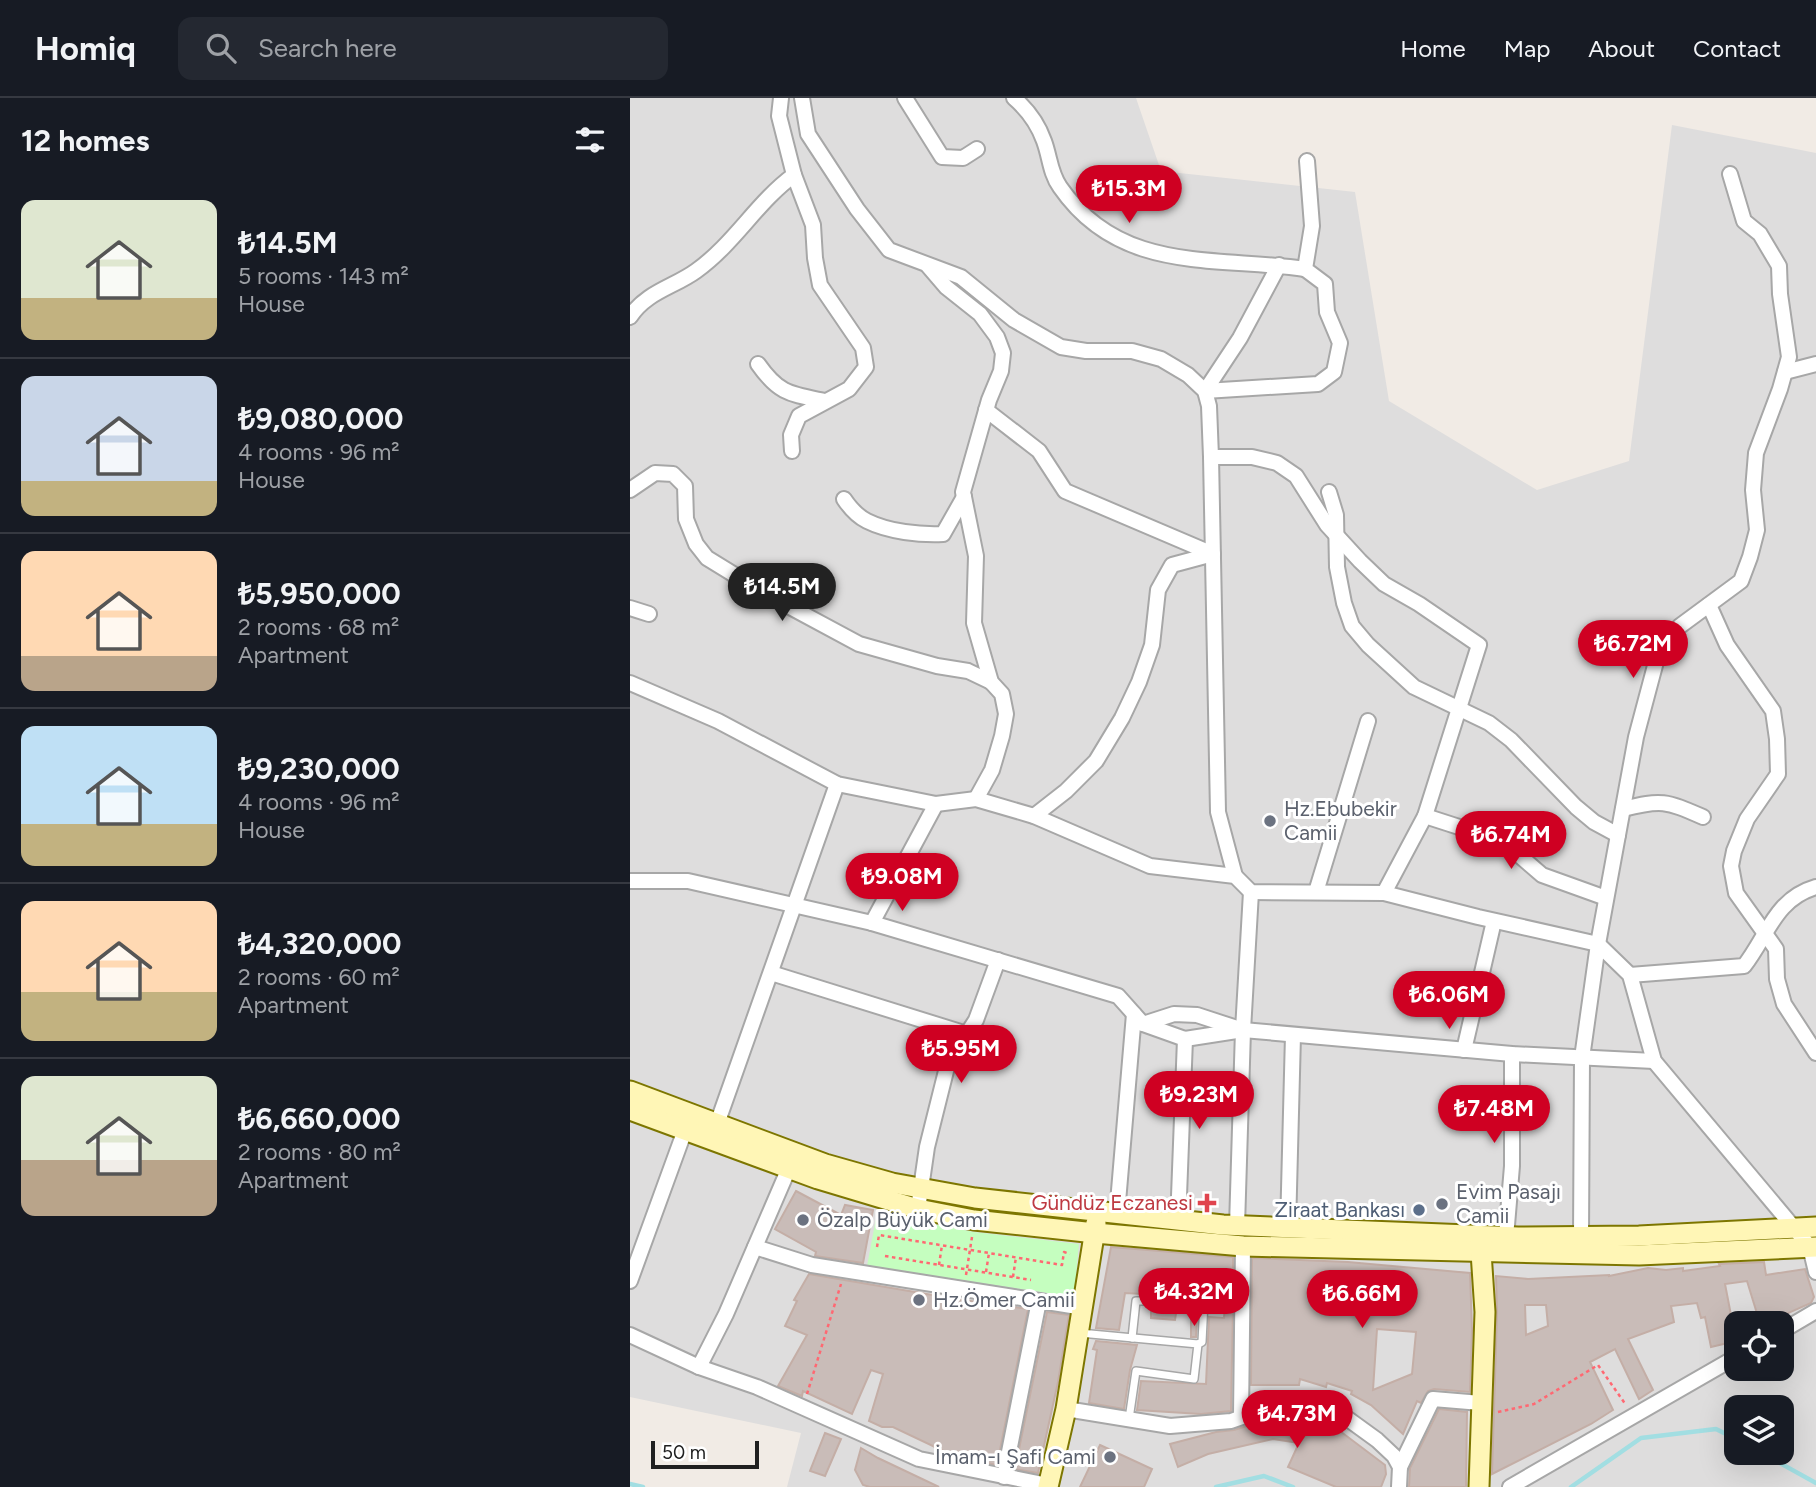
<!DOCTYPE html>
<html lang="en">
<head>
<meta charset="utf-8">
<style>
  :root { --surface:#171b24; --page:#242831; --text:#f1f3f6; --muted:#9ea1a6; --line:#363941; --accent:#cf0022 }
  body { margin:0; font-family:Figtree,sans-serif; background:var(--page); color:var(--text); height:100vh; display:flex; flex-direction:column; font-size:26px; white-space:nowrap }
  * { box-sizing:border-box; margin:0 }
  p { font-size:23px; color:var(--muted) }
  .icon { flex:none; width:38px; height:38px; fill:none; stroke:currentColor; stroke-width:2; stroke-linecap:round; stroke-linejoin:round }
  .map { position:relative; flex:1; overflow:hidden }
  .details { display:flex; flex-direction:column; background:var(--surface); width:630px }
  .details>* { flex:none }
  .controls { position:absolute; left:1094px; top:1213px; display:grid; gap:14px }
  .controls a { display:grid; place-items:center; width:70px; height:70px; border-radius:14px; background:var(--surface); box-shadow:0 7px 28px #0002; font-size:35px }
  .scale { position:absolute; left:21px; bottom:18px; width:108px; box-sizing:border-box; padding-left:7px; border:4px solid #202020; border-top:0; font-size:19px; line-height:24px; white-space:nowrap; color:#202020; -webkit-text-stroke:5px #fff; paint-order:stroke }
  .price { position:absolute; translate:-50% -60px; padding:0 16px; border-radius:24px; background:var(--accent); color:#fff; font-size:23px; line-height:46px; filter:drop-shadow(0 2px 4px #0008) }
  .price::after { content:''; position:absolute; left:50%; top:42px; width:21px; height:16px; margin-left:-10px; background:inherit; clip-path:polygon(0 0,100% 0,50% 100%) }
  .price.selected { background:#222; color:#fff }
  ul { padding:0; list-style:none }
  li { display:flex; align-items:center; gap:21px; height:175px; padding:0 21px }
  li+li { border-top:2px solid var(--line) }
  li span { display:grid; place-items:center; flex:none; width:196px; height:140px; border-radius:14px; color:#555 }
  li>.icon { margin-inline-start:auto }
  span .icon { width:84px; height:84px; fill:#fffc; stroke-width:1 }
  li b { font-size:30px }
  h2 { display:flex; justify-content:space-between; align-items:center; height:84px; padding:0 21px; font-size:30px }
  header { display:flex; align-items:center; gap:42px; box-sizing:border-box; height:98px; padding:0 35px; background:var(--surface); border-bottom:2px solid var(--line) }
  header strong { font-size:33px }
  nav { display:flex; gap:38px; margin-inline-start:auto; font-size:24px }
  .search { width:490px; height:63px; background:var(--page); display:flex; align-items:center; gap:18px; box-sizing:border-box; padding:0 24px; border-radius:14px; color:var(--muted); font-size:26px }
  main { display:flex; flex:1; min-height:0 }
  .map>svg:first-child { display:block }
  .residential { fill:#dedddd; fill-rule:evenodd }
  .park { fill:#c5febf }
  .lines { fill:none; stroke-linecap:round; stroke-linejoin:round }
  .stream { stroke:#a2dee2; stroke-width:4.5 }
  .building { fill:#c9bcb8; stroke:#c4aea6; stroke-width:2; fill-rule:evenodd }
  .lane-casing { stroke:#a7a7a7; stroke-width:10 }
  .street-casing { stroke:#a7a7a7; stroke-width:18 }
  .secondary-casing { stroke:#7d7600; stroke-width:23 }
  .path { stroke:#ff6872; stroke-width:2.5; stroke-dasharray:3.5 3.5; stroke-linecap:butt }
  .lane { stroke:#fff; stroke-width:7 }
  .street { stroke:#fff; stroke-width:14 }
  .secondary { stroke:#fff6b6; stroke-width:19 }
  .worship-dot { fill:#6b7280; stroke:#fff; stroke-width:2.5 }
  .health-dot { fill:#e0444e; stroke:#fff; stroke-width:2.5 }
  .service-dot { fill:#5c6f8a; stroke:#fff; stroke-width:2.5 }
  .labels { text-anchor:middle; stroke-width:6; stroke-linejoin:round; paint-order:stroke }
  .worship-label { font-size:21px; fill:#5b616d; stroke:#fff; text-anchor:start }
  .health-label { font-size:21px; fill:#be3a42; stroke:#fff; text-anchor:end }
  .service-label { font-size:21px; fill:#4e5e75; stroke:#fff; text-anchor:end }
</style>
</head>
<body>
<header>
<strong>Homiq</strong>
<div class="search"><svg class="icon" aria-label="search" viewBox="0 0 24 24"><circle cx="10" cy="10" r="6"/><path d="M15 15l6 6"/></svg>Search here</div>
<nav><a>Home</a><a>Map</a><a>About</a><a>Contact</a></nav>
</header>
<main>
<section class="details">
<h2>12 homes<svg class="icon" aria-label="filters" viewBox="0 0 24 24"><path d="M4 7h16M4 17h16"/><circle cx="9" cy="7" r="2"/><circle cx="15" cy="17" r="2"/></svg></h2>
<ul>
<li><span style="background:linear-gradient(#dfe7d0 70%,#c2b280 0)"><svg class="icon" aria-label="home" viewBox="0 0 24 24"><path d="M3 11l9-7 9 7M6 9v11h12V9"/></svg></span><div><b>₺14.5M</b><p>5 rooms · 143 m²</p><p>House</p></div></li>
<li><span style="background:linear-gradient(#c9d6e8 75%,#c2b280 0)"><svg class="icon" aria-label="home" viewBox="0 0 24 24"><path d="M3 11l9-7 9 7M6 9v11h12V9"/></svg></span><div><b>₺9,080,000</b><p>4 rooms · 96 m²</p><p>House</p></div></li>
<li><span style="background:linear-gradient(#ffd9b3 75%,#b9a48a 0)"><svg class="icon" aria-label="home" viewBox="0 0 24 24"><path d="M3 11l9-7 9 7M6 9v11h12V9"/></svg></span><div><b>₺5,950,000</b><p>2 rooms · 68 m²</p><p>Apartment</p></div></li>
<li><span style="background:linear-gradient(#bfe0f5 70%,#c2b280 0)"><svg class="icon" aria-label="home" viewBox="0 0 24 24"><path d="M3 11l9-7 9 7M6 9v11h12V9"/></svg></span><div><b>₺9,230,000</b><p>4 rooms · 96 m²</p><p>House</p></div></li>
<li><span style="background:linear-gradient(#ffd9b3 65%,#c2b280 0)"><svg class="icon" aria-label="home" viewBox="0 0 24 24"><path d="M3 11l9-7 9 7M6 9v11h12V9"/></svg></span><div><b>₺4,320,000</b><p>2 rooms · 60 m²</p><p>Apartment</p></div></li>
<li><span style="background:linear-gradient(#dfe7d0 60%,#b9a48a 0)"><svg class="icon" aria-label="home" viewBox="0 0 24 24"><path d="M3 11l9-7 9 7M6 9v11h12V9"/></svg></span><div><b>₺6,660,000</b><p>2 rooms · 80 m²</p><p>Apartment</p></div></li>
</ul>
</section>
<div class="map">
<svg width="1186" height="1389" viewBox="0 0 1186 1389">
  <rect width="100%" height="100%" fill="#f1ebe5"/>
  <path class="residential" d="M0,0H506L531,73L725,94L759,303L907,392L999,363L1042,27L1186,55V1389H157L171,1335L0,1299ZM1106,1225H1152V1270H1106ZM1106,1309H1152V1354H1106Z"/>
  <path class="park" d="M247,1115L344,1134L449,1146L444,1199L237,1168Z"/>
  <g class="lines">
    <g class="stream">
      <path d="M1130,1354L1186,1385"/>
      <path d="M0,1386L13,1389"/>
      <path d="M586,1389L634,1378L663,1389"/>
      <path d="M941,1389L1011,1340L1086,1331L1106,1341"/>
    </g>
  </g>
  <g class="building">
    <path d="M166,1093L211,1117L215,1107L243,1112L233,1165L185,1158L186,1154L145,1131Z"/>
    <path d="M481,1149L603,1159V1179L546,1175V1180L532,1179L531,1197L495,1195L489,1232L466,1230Z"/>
    <path d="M622,1160L718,1164L840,1175L842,1232L840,1294L804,1291L798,1293L791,1305L787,1303L773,1336L741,1307L721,1296L722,1293L697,1285L696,1289L670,1281L669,1287H621ZM747,1231L786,1234L782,1276L743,1292Z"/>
    <path d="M1134,1164L1136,1177L1175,1171L1184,1199L1181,1205L1140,1223L1139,1219L1129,1222L1117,1183L1095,1186L1106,1243L1081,1249L1075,1219L1071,1220L1067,1205L1041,1208L1044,1224L998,1241L1023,1292L1009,1301L985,1251L960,1264L983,1312L961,1326L862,1376L867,1214L866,1178L898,1181L979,1177V1178L1018,1170L1036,1172L1053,1170V1173L1090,1168L1089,1166ZM895,1207H916L918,1228L896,1237Z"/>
    <path d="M179,1176L326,1201L398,1211L367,1367L326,1359L263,1329H252L239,1323L253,1276L241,1272L222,1316L173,1293L172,1298L148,1288L177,1237L155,1228L167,1203L164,1202Z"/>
    <path d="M595,1207H603L601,1313L571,1316L507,1312L511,1283L576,1286L579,1219L594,1220Z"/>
    <path d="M521,1209H547L545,1222L521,1220Z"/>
    <path d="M417,1214L439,1217L428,1284L408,1375L385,1371Z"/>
    <path d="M561,1222H567L566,1239H561Z"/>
    <path d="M466,1243L507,1247L500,1272L494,1311L459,1305L467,1252L463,1251Z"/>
    <path d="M809,1311L837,1314L836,1389H779L780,1370Z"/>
    <path d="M662,1314L676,1316L702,1327L755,1367L756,1376L751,1389H706L658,1369L669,1345L643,1341L578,1356L548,1369L540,1346L586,1334L604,1332Z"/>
    <path d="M195,1335L211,1341L195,1378L180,1373Z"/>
    <path d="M470,1347L522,1371L514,1389H450Z"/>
    <path d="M231,1350L248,1360L309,1389H240L233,1387L225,1372Z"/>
  </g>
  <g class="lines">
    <defs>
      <g id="lane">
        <path d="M450,1235L568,1246L564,1281L506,1273L499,1321"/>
        <path d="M502,1240L506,1203H574L612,1200"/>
        <path d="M568,1246L572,1244L574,1203"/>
      </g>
      <g id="street">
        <path d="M151,0L149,18L164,77L183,127L185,160L190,187L233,250L236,269L219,291L169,318L161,337L162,353"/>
        <path d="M172,0L178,36L227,111L259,152L331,179L384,222L431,249L456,253H502L531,261L558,277L575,293L579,308L581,359L588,714L605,778"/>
        <path d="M275,0L312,59L333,60L347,51"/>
        <path d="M384,0C398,12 408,26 414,43C420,59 420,75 430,89C490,176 584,158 675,171"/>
        <path d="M298,168L316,189L350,216L367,239L373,255L371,273L359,302L333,394L346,458L344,525L361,584L372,596L376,616L372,638L362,672L346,701"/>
        <path d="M0,219C16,194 44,189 66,173C104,146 127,104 164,77"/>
        <path d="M128,266C149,296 160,296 195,303"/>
        <path d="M1155,274L1186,266"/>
        <path d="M575,293L688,286L704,274L710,245L697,214L695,186L675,171L682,128L677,63"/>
        <path d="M575,293L610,240L649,167"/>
        <path d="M356,312L409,353L435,393L583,456L542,467L528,492L522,547L509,584L492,620L466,663L436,693L404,718"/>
        <path d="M581,359H622L647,365L666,378L697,427L730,463L754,486L789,506L849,547L795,718L754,795"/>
        <path d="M0,392L25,375L43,376L55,388L56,421L66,446L77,460L134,495L229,546L307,568L338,573L361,584"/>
        <path d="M699,394L706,417L707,469L714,505L722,528L738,547L784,589L859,625L881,642L946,709L964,724L988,737"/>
        <path d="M214,401C220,410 227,418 237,423C259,434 290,437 313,436L334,399"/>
        <path d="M1079,507L1097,547L1143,613L1147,641L1148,676L1117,721L1104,753L1101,768L1106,795L1146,851L1147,881L1154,906L1186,955"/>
        <path d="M0,510L19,516"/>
        <path d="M0,585L88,623L207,686L306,706L346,701L404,718L520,768L605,778L621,794L754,795L848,819L968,846L1000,877L1024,963L1180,1149L1186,1174"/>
        <path d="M993,711C1032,701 1036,703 1073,719"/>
        <path d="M795,718L857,738L882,751L912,777L976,800"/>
        <path d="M0,783H58L242,825L488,898L513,926L555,941L613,932"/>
        <path d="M686,794L738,623"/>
        <path d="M242,825L306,706"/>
        <path d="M141,875L337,936"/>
        <path d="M1000,877L1114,868C1138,837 1145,801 1186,789"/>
        <path d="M513,926L544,916L567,917L613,932L882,956L1024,963"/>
        <path d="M834,952L864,823"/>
        <path d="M87,1026L207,686"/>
        <path d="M288,1111L297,1049L318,965L346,922L368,862"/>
        <path d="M487,1116L504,916"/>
        <path d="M548,1124L555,941"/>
        <path d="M607,1128L613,932L621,794"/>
        <path d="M658,1130L663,937"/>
        <path d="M876,1139L882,1068V956"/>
        <path d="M951,1139L952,960L968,846L1006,639L1027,560L1040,540L1050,528L1111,483L1120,459L1127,432L1123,392L1126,355L1150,291L1159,259L1150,196L1149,168L1130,136L1114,123L1100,76"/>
        <path d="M125,1149L182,1167L454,1210"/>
        <path d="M0,1183L55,1032"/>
        <path d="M1152,1233L1186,1213"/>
        <path d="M0,1237L69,1269L127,1289L289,1361L418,1387"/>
        <path d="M69,1269L96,1216L159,1070"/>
        <path d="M436,1311L540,1328L601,1323L655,1304L679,1303L707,1313L747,1342L764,1358L770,1369L769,1389"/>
        <path d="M611,1318L613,1148"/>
        <path d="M770,1369L803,1301L851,1305"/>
        <path d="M374,1379L409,1203"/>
        <path d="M880,1389L1106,1259"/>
      </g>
      <g id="secondary">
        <path d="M0,993L195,1066L262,1085L345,1100L593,1127L888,1139L1009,1138L1186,1129"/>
        <path d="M0,1012L188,1081L288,1111L344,1122L465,1135L613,1148L1009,1157L1186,1149"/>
        <path d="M418,1389L436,1311L466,1125"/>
        <path d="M849,1389L855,1214L851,1154L852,1142"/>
      </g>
    </defs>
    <use href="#lane" class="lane-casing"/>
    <use href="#street" class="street-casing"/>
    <use href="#secondary" class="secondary-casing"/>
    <g class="path">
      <path d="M247,1149L249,1137L432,1167L434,1154L440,1156"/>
      <path d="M255,1158L401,1182"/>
      <path d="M309,1167L312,1147"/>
      <path d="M356,1174L359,1155"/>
      <path d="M336,1177L342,1139"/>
      <path d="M383,1179L386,1159"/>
      <path d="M177,1296L211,1186"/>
      <path d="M868,1314L904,1306L968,1267L996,1307"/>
    </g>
    <use href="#lane" class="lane"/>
    <use href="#street" class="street"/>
    <use href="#secondary" class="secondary"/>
  </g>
  <g class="worship-dot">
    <circle cx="640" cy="723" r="7"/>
    <circle cx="812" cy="1106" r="7"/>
    <circle cx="173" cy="1122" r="7"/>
    <circle cx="289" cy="1202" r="7"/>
    <circle cx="480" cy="1359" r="7"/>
  </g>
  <path class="health-dot" d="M573.5 1094.5h7v7h7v7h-7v7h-7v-7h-7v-7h7z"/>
  <circle class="service-dot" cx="789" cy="1112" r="7"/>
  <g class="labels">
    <g class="worship-label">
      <text x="654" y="718">Hz.Ebubekir<tspan x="654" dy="24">Camii</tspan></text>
      <text x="826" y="1101">Evim Pasajı<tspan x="826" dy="24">Camii</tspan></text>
      <text x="187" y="1129">Özalp Büyük Cami</text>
      <text x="303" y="1209">Hz.Ömer Camii</text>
      <text x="466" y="1366" text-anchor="end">İmam-ı Şafi Cami</text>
    </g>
    <g class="health-label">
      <text x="563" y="1112">Gündüz Eczanesi</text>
    </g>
    <g class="service-label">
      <text x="775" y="1119">Ziraat Bankası</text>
    </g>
  </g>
</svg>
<div class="controls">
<a><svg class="icon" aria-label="locate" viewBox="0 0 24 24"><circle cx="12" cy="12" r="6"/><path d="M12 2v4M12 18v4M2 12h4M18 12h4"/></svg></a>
<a><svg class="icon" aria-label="layers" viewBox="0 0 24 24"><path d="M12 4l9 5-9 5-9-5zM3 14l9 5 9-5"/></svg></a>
</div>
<div class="scale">50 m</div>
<b class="price" style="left:499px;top:127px">₺15.3M</b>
<b class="price selected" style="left:152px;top:525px">₺14.5M</b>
<b class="price" style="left:1003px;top:582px">₺6.72M</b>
<b class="price" style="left:881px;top:773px">₺6.74M</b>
<b class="price" style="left:272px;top:815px">₺9.08M</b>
<b class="price" style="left:819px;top:933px">₺6.06M</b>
<b class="price" style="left:331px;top:987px">₺5.95M</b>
<b class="price" style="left:569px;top:1033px">₺9.23M</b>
<b class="price" style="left:864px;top:1047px">₺7.48M</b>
<b class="price" style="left:564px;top:1230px">₺4.32M</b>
<b class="price" style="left:732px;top:1232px">₺6.66M</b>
<b class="price" style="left:667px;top:1352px">₺4.73M</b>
</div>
</main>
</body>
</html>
